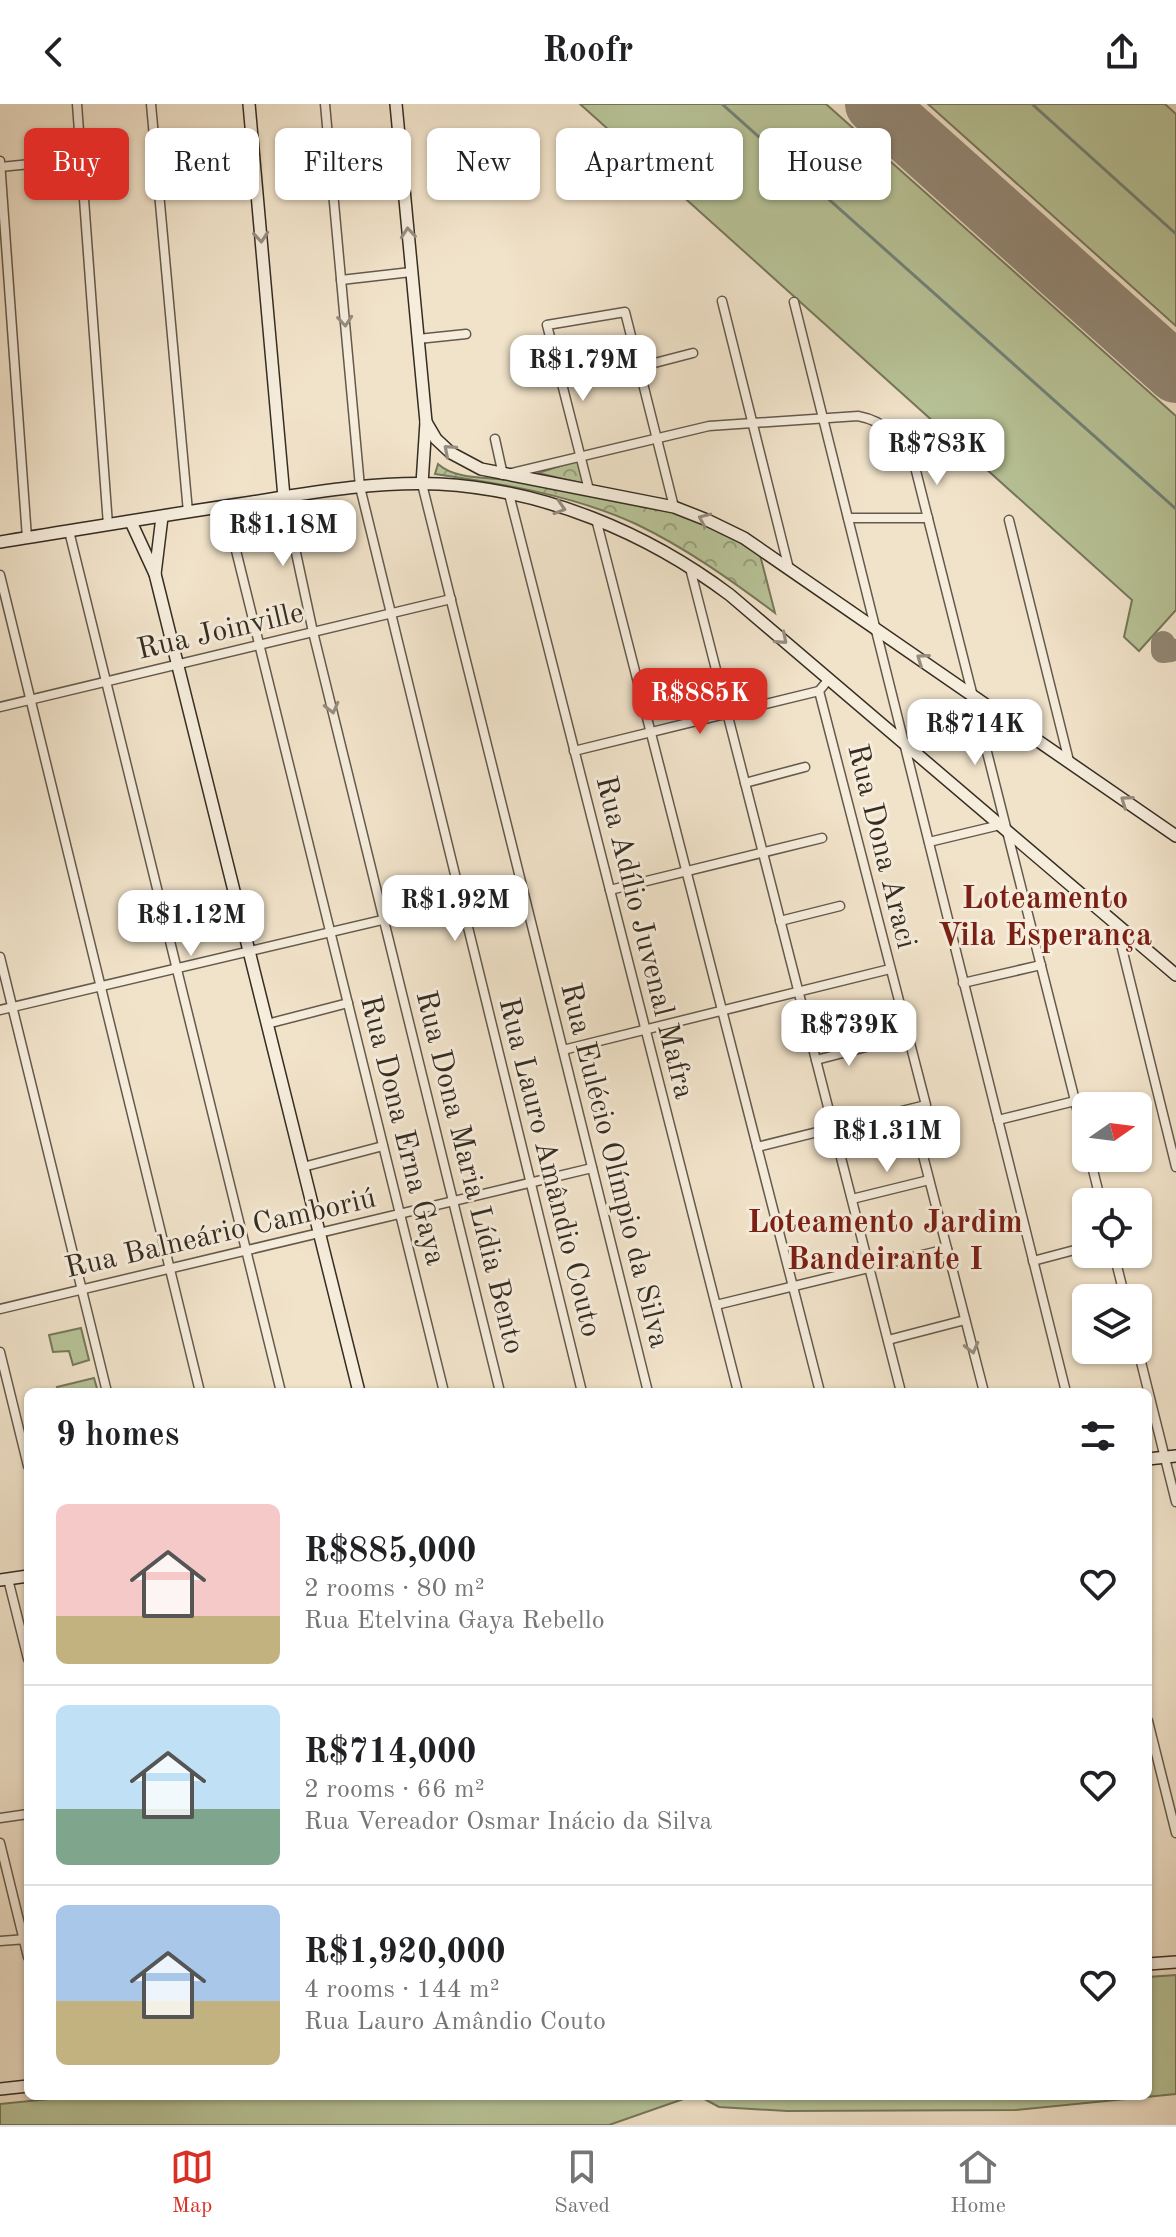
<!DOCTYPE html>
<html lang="en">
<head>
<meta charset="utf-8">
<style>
  :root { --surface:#fff; --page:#f2f2f2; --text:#202124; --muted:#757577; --line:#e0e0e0; --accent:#d93025 }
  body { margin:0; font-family:"Old Standard TT",serif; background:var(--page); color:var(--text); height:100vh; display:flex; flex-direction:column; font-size:30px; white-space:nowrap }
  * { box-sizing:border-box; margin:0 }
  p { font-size:26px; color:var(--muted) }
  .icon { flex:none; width:44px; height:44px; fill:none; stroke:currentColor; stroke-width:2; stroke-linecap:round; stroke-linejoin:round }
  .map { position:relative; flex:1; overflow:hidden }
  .sheet { position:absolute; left:24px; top:1284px; width:1128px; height:712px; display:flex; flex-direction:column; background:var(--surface); border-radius:12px; box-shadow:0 2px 6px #0004 }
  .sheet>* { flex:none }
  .top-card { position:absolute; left:24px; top:24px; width:1128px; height:72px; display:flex; gap:16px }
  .needle { width:52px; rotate:76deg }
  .buttons { position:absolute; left:1072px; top:988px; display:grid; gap:16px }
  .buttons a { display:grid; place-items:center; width:80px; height:80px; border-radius:12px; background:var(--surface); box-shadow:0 2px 6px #0004; font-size:40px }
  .price { position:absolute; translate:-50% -68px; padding:0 18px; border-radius:16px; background:#fff; color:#222; font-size:26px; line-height:52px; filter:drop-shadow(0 2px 4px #0008) }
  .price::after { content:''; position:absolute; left:50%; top:48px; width:24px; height:18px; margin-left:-12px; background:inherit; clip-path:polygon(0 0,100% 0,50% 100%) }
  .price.selected { background:var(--accent); color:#fff }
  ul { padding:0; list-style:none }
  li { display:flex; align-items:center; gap:24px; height:200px; padding:0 32px }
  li+li { border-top:2px solid var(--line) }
  li span { display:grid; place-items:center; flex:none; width:224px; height:160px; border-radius:12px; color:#555 }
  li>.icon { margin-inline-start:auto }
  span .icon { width:96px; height:96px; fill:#fffc; stroke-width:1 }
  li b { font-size:34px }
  h2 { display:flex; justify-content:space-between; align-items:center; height:96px; padding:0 32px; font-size:34px }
  .chip { padding:0 28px; border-radius:12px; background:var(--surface); box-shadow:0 2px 6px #0004; font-size:28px; line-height:72px }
  .chip.selected { background:var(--accent); color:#fff }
  header { display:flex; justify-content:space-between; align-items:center; height:104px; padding:0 32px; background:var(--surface); font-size:36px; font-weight:700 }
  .dock { display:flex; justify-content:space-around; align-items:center; height:112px; border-top:2px solid var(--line); background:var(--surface); font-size:22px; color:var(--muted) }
  .dock a { display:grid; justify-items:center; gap:4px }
  .dock .selected { color:var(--accent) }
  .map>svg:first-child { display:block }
  .green { fill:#b8c498; stroke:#76785d; stroke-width:2 }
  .forest { fill:url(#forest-firs); stroke:#76785d; stroke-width:2 }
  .park { fill:url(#park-crowns); stroke:#76785d; stroke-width:2 }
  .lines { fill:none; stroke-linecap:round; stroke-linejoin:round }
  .stream { stroke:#72847a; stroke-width:3 }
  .taxiway { stroke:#938876; stroke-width:24 }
  .runway { stroke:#938876; stroke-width:60 }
  .street-casing { stroke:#645a4c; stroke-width:11 }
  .secondary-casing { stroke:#352d22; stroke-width:14 }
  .street { stroke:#f6eddd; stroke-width:8 }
  .secondary { stroke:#f6eddd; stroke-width:11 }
  .oneway { stroke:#968d80 }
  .labels { text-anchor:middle; stroke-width:6; stroke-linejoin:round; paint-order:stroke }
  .street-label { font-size:30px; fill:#352d22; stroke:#f6eddd }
  .neighbourhood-label { font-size:32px; font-weight:bold; fill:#7a1f14; stroke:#f6eddd }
</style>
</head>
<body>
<header><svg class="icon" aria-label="back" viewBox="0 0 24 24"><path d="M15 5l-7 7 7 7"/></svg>Roofr<svg class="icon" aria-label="share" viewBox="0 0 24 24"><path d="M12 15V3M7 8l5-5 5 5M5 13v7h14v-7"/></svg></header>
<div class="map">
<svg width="1176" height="2021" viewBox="0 0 1176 2021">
  <defs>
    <pattern id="forest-firs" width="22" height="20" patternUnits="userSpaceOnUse" patternTransform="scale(2)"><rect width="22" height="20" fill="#b8c498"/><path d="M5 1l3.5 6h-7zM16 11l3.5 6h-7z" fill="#96a07c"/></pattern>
    <pattern id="park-crowns" width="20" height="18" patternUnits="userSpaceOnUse" patternTransform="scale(2)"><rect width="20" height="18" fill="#b8c498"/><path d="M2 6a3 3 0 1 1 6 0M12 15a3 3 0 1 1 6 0" fill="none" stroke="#96a07c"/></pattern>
  </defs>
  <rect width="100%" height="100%" fill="#f1e3ca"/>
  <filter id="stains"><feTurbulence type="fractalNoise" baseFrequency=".0025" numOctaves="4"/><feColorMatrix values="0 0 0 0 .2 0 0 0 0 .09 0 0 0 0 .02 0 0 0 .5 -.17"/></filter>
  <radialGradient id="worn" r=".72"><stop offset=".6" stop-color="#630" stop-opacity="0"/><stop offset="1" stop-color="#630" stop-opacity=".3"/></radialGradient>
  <g class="green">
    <path d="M580,0H826L1176,312V506L1139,547L1124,533L1132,496Z"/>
    <path d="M928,0H1165L1176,10V222Z"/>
    <path d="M81,1224L89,1256L73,1261L69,1247L53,1248L49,1231Z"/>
    <path d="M1176,1871V1990L1015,2006L787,2007L719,2003L699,1992H1148V1873Z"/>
    <path d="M79,1992H692L609,2021H0V2000Z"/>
  </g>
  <path class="forest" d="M94,1274L98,1288H59L57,1283Z"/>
  <g class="park">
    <path d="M579,356L585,380L538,369Z"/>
    <path d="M438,360C456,376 486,373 509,376C569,386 641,394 697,417C718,425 738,437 759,447L775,509C731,476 686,444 636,420C573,391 503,380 435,370Z"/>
  </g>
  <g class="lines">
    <g class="stream">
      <path d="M722,0L1176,405"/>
      <path d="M1032,0L1176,130"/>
    </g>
    <path class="taxiway" d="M1163,539V547L1171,546"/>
    <path class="runway" d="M875,0L1176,269"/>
    <defs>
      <g id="street">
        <path d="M77,0L108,421"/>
        <path d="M151,0L188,408"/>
        <path d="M325,0L360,383L582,1288"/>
        <path d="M0,57L27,434"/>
        <path d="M0,63L81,55"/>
        <path d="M341,176L411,168"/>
        <path d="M722,197L789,465"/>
        <path d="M794,198L1066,1288"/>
        <path d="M418,235L466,230"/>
        <path d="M639,263L693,249"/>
        <path d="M495,335L503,371L709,322L858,312C885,317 907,337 915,363L1086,1040"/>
        <path d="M422,380L648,1288"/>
        <path d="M589,386L547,221L625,208L674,403"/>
        <path d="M509,390L738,1288"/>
        <path d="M284,393L313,528L500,1288"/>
        <path d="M225,402L444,1288"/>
        <path d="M848,414H928"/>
        <path d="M596,415L820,1288"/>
        <path d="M1009,416L1069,657"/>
        <path d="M69,427L281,1288"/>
        <path d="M690,464L901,1288"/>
        <path d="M0,471L200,1288"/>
        <path d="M0,603L451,495"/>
        <path d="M574,647L819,587"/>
        <path d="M745,679L805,663"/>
        <path d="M929,738L1000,721"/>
        <path d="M610,786L822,734"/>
        <path d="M780,817L840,802"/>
        <path d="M1116,820L1176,1063"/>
        <path d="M0,853L107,1288"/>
        <path d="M963,879L1041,861"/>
        <path d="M0,906L522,783"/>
        <path d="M267,920L348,899"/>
        <path d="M563,946L890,865"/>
        <path d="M816,956L874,941"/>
        <path d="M911,1005L984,1288"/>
        <path d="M998,1016L1075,997"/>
        <path d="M757,1043L926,1001L819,587L829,575"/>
        <path d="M1090,1054L1101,1098"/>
        <path d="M303,1063L383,1042"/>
        <path d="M852,1095L929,1076"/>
        <path d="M1114,1150L1125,1194"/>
        <path d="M1033,1157L1086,1143"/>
        <path d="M716,1201L947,1145"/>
        <path d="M0,1205L592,1064"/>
        <path d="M888,1236L965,1216"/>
        <path d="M1138,1246L1176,1398"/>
        <path d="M0,1248L28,1362"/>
        <path d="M8,1475L28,1555"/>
        <path d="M1148,1617L1176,1729"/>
        <path d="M0,1714L28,1710"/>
        <path d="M0,1739L28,1853"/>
        <path d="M0,1837L27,1835"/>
      </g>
      <g id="secondary">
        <path d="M249,0L284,393"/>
        <path d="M396,0L426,318L422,380"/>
        <path d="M426,318L436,335L451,349L481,365L674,403L707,416L744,434L1176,732"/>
        <path d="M131,418L155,470L359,1288"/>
        <path d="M0,438C82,425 164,411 246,399C309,389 375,377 439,380C545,386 646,428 730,491L1176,871"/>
        <path d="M155,470L162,413"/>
        <path d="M1148,1355L1176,1352"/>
        <path d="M0,1476L28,1472"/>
        <path d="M1148,1860L1176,1858"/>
        <path d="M0,1985L28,1982"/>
      </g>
    </defs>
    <use href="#street" class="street-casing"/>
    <use href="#secondary" class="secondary-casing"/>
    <use href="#street" class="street"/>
    <use href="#secondary" class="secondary"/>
  </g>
  <defs><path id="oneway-chevron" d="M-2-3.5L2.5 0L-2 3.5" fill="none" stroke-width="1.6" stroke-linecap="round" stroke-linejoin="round" transform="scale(2)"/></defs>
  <g class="oneway">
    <use href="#oneway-chevron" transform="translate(408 129) rotate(-95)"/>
    <use href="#oneway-chevron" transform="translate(261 133) rotate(85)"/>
    <use href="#oneway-chevron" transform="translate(345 217) rotate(85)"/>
    <use href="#oneway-chevron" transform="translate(449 346) rotate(-139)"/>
    <use href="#oneway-chevron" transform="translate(560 404) rotate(17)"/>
    <use href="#oneway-chevron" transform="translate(704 415) rotate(-156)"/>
    <use href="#oneway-chevron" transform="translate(782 535) rotate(41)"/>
    <use href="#oneway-chevron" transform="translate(922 555) rotate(-145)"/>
    <use href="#oneway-chevron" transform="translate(332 604) rotate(76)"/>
    <use href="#oneway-chevron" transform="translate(1126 697) rotate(-145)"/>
    <use href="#oneway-chevron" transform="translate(972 1244) rotate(76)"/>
  </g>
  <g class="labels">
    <g class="street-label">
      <text transform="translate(220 526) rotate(-13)" y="10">Rua Joinville</text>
      <text transform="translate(883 742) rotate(76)" y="10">Rua Dona Araci</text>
      <text transform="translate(646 833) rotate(76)" y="10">Rua Adílio Juvenal Mafra</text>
      <text transform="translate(404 1026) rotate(76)" y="10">Rua Dona Erna Gaya</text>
      <text transform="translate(616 1061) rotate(76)" y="10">Rua Eulécio Olímpio da Silva</text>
      <text transform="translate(551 1063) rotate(76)" y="10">Rua Lauro Amândio Couto</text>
      <text transform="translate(471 1068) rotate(76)" y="10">Rua Dona Maria Lídia Bento</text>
      <text transform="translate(220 1128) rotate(-13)" y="10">Rua Balneário Camboriú</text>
    </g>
    <g class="neighbourhood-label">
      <text x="1045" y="804">Loteamento<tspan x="1045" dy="37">Vila Esperança</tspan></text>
      <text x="885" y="1128">Loteamento Jardim<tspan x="885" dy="37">Bandeirante I</tspan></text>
    </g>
  </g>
  <rect width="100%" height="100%" filter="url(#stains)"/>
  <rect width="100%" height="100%" fill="url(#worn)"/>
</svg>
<div class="buttons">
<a><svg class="needle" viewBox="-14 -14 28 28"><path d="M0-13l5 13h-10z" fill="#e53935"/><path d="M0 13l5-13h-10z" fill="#757577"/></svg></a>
<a><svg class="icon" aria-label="locate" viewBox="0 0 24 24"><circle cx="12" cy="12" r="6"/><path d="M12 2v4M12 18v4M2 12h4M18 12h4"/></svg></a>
<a><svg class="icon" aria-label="layers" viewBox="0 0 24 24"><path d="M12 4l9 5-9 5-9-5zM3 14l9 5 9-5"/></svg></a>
</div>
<b class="price" style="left:583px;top:299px">R$1.79M</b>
<b class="price" style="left:937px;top:383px">R$783K</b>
<b class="price" style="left:283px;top:464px">R$1.18M</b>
<b class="price selected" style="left:700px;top:632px">R$885K</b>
<b class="price" style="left:975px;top:663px">R$714K</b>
<b class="price" style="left:455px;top:839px">R$1.92M</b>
<b class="price" style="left:191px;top:854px">R$1.12M</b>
<b class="price" style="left:849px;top:964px">R$739K</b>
<b class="price" style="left:887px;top:1070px">R$1.31M</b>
<div class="top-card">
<a class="chip selected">Buy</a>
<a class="chip">Rent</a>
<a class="chip">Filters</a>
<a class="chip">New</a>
<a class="chip">Apartment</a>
<a class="chip">House</a>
</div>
<section class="sheet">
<h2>9 homes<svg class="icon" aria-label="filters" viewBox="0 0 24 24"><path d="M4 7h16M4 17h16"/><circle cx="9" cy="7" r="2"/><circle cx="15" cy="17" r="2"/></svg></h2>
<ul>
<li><span style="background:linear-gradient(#f6c9c9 70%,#c2b280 0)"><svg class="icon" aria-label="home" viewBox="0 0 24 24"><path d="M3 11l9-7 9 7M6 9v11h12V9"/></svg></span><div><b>R$885,000</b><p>2 rooms · 80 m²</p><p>Rua Etelvina Gaya Rebello</p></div><svg class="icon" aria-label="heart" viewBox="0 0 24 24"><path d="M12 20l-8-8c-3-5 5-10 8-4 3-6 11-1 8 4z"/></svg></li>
<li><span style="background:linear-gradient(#bfe0f5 65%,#7fa58c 0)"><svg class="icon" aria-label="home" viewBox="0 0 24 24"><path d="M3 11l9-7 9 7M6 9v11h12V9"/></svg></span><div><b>R$714,000</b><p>2 rooms · 66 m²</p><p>Rua Vereador Osmar Inácio da Silva</p></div><svg class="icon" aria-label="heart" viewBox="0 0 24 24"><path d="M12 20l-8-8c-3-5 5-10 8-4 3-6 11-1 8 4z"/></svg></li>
<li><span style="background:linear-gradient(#a9c7e8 60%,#c2b280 0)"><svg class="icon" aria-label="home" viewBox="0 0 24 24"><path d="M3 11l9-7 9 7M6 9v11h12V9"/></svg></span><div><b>R$1,920,000</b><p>4 rooms · 144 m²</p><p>Rua Lauro Amândio Couto</p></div><svg class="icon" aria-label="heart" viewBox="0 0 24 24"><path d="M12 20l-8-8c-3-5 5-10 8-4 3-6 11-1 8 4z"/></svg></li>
</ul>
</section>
</div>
<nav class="dock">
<a class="selected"><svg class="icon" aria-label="map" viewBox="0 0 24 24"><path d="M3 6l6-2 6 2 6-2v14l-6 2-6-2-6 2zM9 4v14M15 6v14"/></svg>Map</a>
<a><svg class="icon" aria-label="saved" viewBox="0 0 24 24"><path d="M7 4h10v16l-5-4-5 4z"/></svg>Saved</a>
<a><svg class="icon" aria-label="home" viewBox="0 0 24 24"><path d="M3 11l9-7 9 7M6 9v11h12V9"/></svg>Home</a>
</nav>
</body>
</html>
